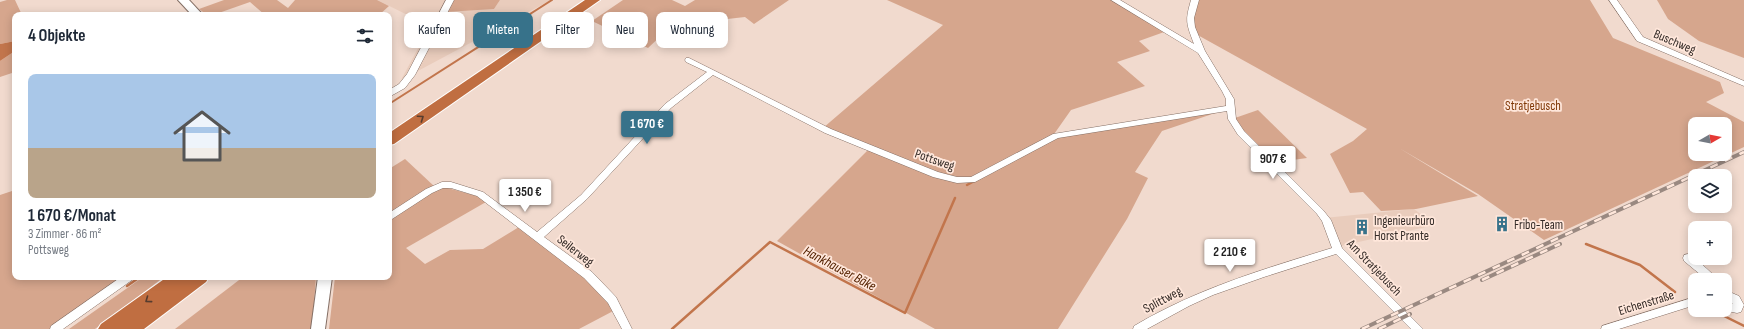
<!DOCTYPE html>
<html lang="de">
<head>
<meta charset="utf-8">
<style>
  :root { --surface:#fff; --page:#f6f6f7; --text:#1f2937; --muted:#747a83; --accent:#37728a }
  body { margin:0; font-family:"Sofia Sans Condensed",sans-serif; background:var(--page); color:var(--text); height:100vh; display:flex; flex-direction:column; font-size:15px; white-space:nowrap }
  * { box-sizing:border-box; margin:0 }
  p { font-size:13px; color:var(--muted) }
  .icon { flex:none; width:22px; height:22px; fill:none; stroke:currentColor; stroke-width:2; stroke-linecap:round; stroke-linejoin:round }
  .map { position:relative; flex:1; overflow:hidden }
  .side { position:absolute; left:12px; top:12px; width:380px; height:268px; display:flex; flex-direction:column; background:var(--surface); border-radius:8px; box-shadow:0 2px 10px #0003 }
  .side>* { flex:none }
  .hud { position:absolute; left:404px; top:12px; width:380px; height:36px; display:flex; gap:8px }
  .needle { width:26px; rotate:81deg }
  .buttons { position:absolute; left:1688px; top:117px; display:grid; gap:8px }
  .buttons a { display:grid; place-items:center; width:44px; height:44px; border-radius:8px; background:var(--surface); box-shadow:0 2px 10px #0003; font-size:20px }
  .price { position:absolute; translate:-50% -34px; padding:0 9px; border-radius:4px; background:#fff; color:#222; font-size:13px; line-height:26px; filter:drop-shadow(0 1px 2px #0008) }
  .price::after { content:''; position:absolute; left:50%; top:24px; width:12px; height:9px; margin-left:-6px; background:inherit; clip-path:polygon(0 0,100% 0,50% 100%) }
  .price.selected { background:var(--accent); color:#fff }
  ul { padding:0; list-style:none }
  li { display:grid; align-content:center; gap:8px; height:212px; padding:0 16px }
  li span { display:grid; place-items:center; height:124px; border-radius:8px; color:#555 }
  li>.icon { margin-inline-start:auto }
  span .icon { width:72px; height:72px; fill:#fffc; stroke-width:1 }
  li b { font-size:17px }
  h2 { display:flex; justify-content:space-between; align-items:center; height:48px; padding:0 16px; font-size:17px }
  .tag { padding:0 14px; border-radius:8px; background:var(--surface); box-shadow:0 2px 10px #0003; font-size:14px; line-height:36px }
  .tag.selected { background:var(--accent); color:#fff }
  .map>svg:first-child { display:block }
  .built { fill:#e9ccbc }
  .green { fill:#d6a68d; fill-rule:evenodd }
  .water { fill:#c2754c }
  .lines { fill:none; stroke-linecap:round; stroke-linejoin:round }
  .stream-far1 { stroke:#c2754c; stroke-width:2 }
  .stream { stroke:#c2754c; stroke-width:2.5 }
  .street-casing { stroke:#846f65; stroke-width:1 }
  .secondary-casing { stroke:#846f65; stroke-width:2 }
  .highway-casing { stroke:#fff; stroke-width:2 }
  .street { fill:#fff; fill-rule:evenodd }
  .secondary { fill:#fff; fill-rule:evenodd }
  .highway { fill:#c06e41; fill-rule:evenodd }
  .rail-casing { stroke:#9a8981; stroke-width:4 }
  .rail { stroke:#ffe7db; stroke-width:2.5; stroke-dasharray:8; stroke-linecap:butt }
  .oneway { stroke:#573c2e }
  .labels { text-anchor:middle; stroke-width:3.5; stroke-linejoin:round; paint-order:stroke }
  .street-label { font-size:13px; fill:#342b27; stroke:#ffe7db }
  .park-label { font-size:13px; fill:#803807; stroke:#ffe7db }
  .poi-label { font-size:13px; fill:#342b27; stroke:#ffe7db; text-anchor:start }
  .water-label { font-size:14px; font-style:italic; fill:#542201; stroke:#ffe7db }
</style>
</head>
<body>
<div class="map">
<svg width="1744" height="329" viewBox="0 0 1744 329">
  <rect width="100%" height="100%" fill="#f1dace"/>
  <g class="built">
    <path d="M377,0H450L494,9L500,0H551L401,80L430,26Z"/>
    <path d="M1414,209L1435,225L1336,247L1324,218Z"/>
  </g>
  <g class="green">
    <path d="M7,0H15L22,15H15V41L0,44V2Z"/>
    <path d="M224,0H277L288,8L295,0H377L389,6L379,15H265L250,2L213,15H207L199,9Z"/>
    <path d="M450,0H500L494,9L445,12Z"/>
    <path d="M623,0H672L685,6L695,0H789L754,24L745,17L683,24L684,14L648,48L592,21Z"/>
    <path d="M887,0H1115L1167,31L1139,41L1150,51L1117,62L1145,86L1071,110L1052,137L1230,108L1162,131L1135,172L1148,178L1127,219L1058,329H935L777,241L870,148L957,180L823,128L943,25Z"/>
    <path d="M1195,0H1590L1613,38L1720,82L1724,93L1706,102L1744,122V147L1544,240L1478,194L1399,148L1478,196L1416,209L1381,211L1363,192L1350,193L1330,154L1353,141L1367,129L1194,33L1191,27ZM1695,124H1725V154H1695Z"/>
    <path d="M1657,0H1744V58L1699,41L1668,19Z"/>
    <path d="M15,51V72L0,77V61Z"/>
    <path d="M1258,110L1307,158L1271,163L1232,119Z"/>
    <path d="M405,159L435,187L389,214V169Z"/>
    <path d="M444,187L477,196L486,202L406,248L425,264L450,250L483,249L519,227L588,275L617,309L579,329H329L335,277H389V221L430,193Z"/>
    <path d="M15,190V277H123L51,329H0V195Z"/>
    <path d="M143,277H164L95,329H69Z"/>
    <path d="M243,277H316L312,329H175Z"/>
  </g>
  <path class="water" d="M15,41V51L0,61V44Z"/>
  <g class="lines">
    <path class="stream-far1" d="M389,104L552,0"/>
    <g class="stream">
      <path d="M967,185L976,180"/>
      <path d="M1586,244L1640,265L1675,292"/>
      <path d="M127,286L140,277"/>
      <path d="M1712,310L1744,326"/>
      <path d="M672,329L770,242L905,313L955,198"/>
    </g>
    <defs>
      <g id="street">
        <path d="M446,0H454L415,75L405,88L389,97V90L399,84L407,74Z"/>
        <path d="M1111,0H1120L1194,44C1186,23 1185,21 1191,0H1199L1194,18L1195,27L1205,51L1234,99L1236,119L1244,131L1323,210L1331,220L1342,248L1423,329H1411L1336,254L1264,277L1213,295L1189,306L1147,329H1133L1134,326C1196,289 1264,269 1332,248L1322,221L1317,214L1238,135L1228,119L1227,111L1058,138L975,182L957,183L933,177L825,133L713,75L671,108L587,199L544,237L592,272L616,297L632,329H622L608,303L584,278L477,196L451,188H443L432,193L389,221V213L426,189L442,182H451L483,192L537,232L581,195L665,104L707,72L686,62L685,60L686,58H689L831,129L938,172L957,177H971L1053,134L1226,106V99L1222,91L1198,53Z"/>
        <path d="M1609,0H1617L1643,37L1744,81V86L1637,41Z"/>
        <path d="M1688,254L1692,255L1719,280H1707L1684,261L1683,258L1684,255Z"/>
        <path d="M121,277H133L132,280L63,329H50L51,326Z"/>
        <path d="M1725,290L1739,296L1744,305L1741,312L1737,313L1722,310H1725V303L1733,304L1725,299Z"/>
        <path d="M1695,297V305L1619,329H1601L1602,326Z"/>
      </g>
      <g id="secondary">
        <path d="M178,0H189L203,15H192Z"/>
        <path d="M318,277H332L325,329H311Z"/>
      </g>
      <g id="highway">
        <path d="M585,0H600L394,144L389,145V133Z"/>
        <path d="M167,277H209L206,282L144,329H98L101,324Z"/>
      </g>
    </defs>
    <use href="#street" class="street-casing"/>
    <use href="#secondary" class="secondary-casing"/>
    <use href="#highway" class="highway-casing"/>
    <use href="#street" class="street"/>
    <use href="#secondary" class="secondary"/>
    <use href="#highway" class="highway"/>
    <defs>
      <g id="rail">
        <path d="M1482,280L1560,244"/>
        <path d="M1362,329L1744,152"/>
        <path d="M1379,329L1410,314"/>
      </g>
    </defs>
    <use href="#rail" class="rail-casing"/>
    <use href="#rail" class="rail"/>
  </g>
  <defs><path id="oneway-chevron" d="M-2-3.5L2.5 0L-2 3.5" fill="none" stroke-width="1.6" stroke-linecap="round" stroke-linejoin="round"/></defs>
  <g class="oneway">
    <use href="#oneway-chevron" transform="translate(421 118) rotate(-35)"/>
    <use href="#oneway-chevron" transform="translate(148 300) rotate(144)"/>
  </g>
  <defs>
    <symbol id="building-bare" viewBox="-9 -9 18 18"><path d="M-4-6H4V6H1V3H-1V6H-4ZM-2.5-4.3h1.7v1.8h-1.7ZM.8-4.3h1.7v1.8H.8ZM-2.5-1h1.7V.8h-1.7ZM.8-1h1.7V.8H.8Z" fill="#37728a" stroke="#ffe7db" stroke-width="2.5" paint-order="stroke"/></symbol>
  </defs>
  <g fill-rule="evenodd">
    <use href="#building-bare" x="1491" y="213" width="22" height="22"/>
    <use href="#building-bare" x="1351" y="216" width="22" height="22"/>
  </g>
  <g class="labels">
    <g class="street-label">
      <text transform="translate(1675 41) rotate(23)" y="5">Buschweg</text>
      <text transform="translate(935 159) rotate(19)" y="5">Pottsweg</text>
      <text transform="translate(576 250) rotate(38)" y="5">Seilerweg</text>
      <text transform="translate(1375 267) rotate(46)" y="5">Am Stratjebusch</text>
      <text transform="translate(1162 299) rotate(-28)" y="5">Splittweg</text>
      <text transform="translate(1646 302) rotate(-17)" y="5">Eichenstraße</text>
    </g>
    <g class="park-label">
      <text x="1533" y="110">Stratjebusch</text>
    </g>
    <g class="poi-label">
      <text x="1374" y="225">Ingenieurbüro<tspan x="1374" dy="15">Horst Prante</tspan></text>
      <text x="1514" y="229">Fribo-Team</text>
    </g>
    <g class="water-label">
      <text transform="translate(840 268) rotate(28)" y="5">Hankhauser Bäke</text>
    </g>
  </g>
</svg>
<div class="buttons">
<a><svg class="needle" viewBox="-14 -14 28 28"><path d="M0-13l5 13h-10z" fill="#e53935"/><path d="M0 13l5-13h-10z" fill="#747a83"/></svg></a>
<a><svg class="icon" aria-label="layers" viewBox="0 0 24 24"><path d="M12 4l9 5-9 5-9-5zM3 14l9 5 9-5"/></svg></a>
<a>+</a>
<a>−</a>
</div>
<b class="price selected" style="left:647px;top:145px">1 670 €</b>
<b class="price" style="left:1273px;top:180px">907 €</b>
<b class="price" style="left:525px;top:213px">1 350 €</b>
<b class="price" style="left:1230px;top:273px">2 210 €</b>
<div class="hud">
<a class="tag">Kaufen</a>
<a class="tag selected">Mieten</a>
<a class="tag">Filter</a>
<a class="tag">Neu</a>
<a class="tag">Wohnung</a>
</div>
<section class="side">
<h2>4 Objekte<svg class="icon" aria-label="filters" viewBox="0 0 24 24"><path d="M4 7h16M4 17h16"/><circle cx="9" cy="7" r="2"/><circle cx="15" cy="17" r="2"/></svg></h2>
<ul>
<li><span style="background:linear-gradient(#a9c7e8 60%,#b9a48a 0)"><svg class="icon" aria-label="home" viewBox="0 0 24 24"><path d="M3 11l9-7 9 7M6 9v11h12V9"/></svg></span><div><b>1 670 €/Monat</b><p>3 Zimmer · 86 m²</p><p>Pottsweg</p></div></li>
</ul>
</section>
</div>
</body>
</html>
